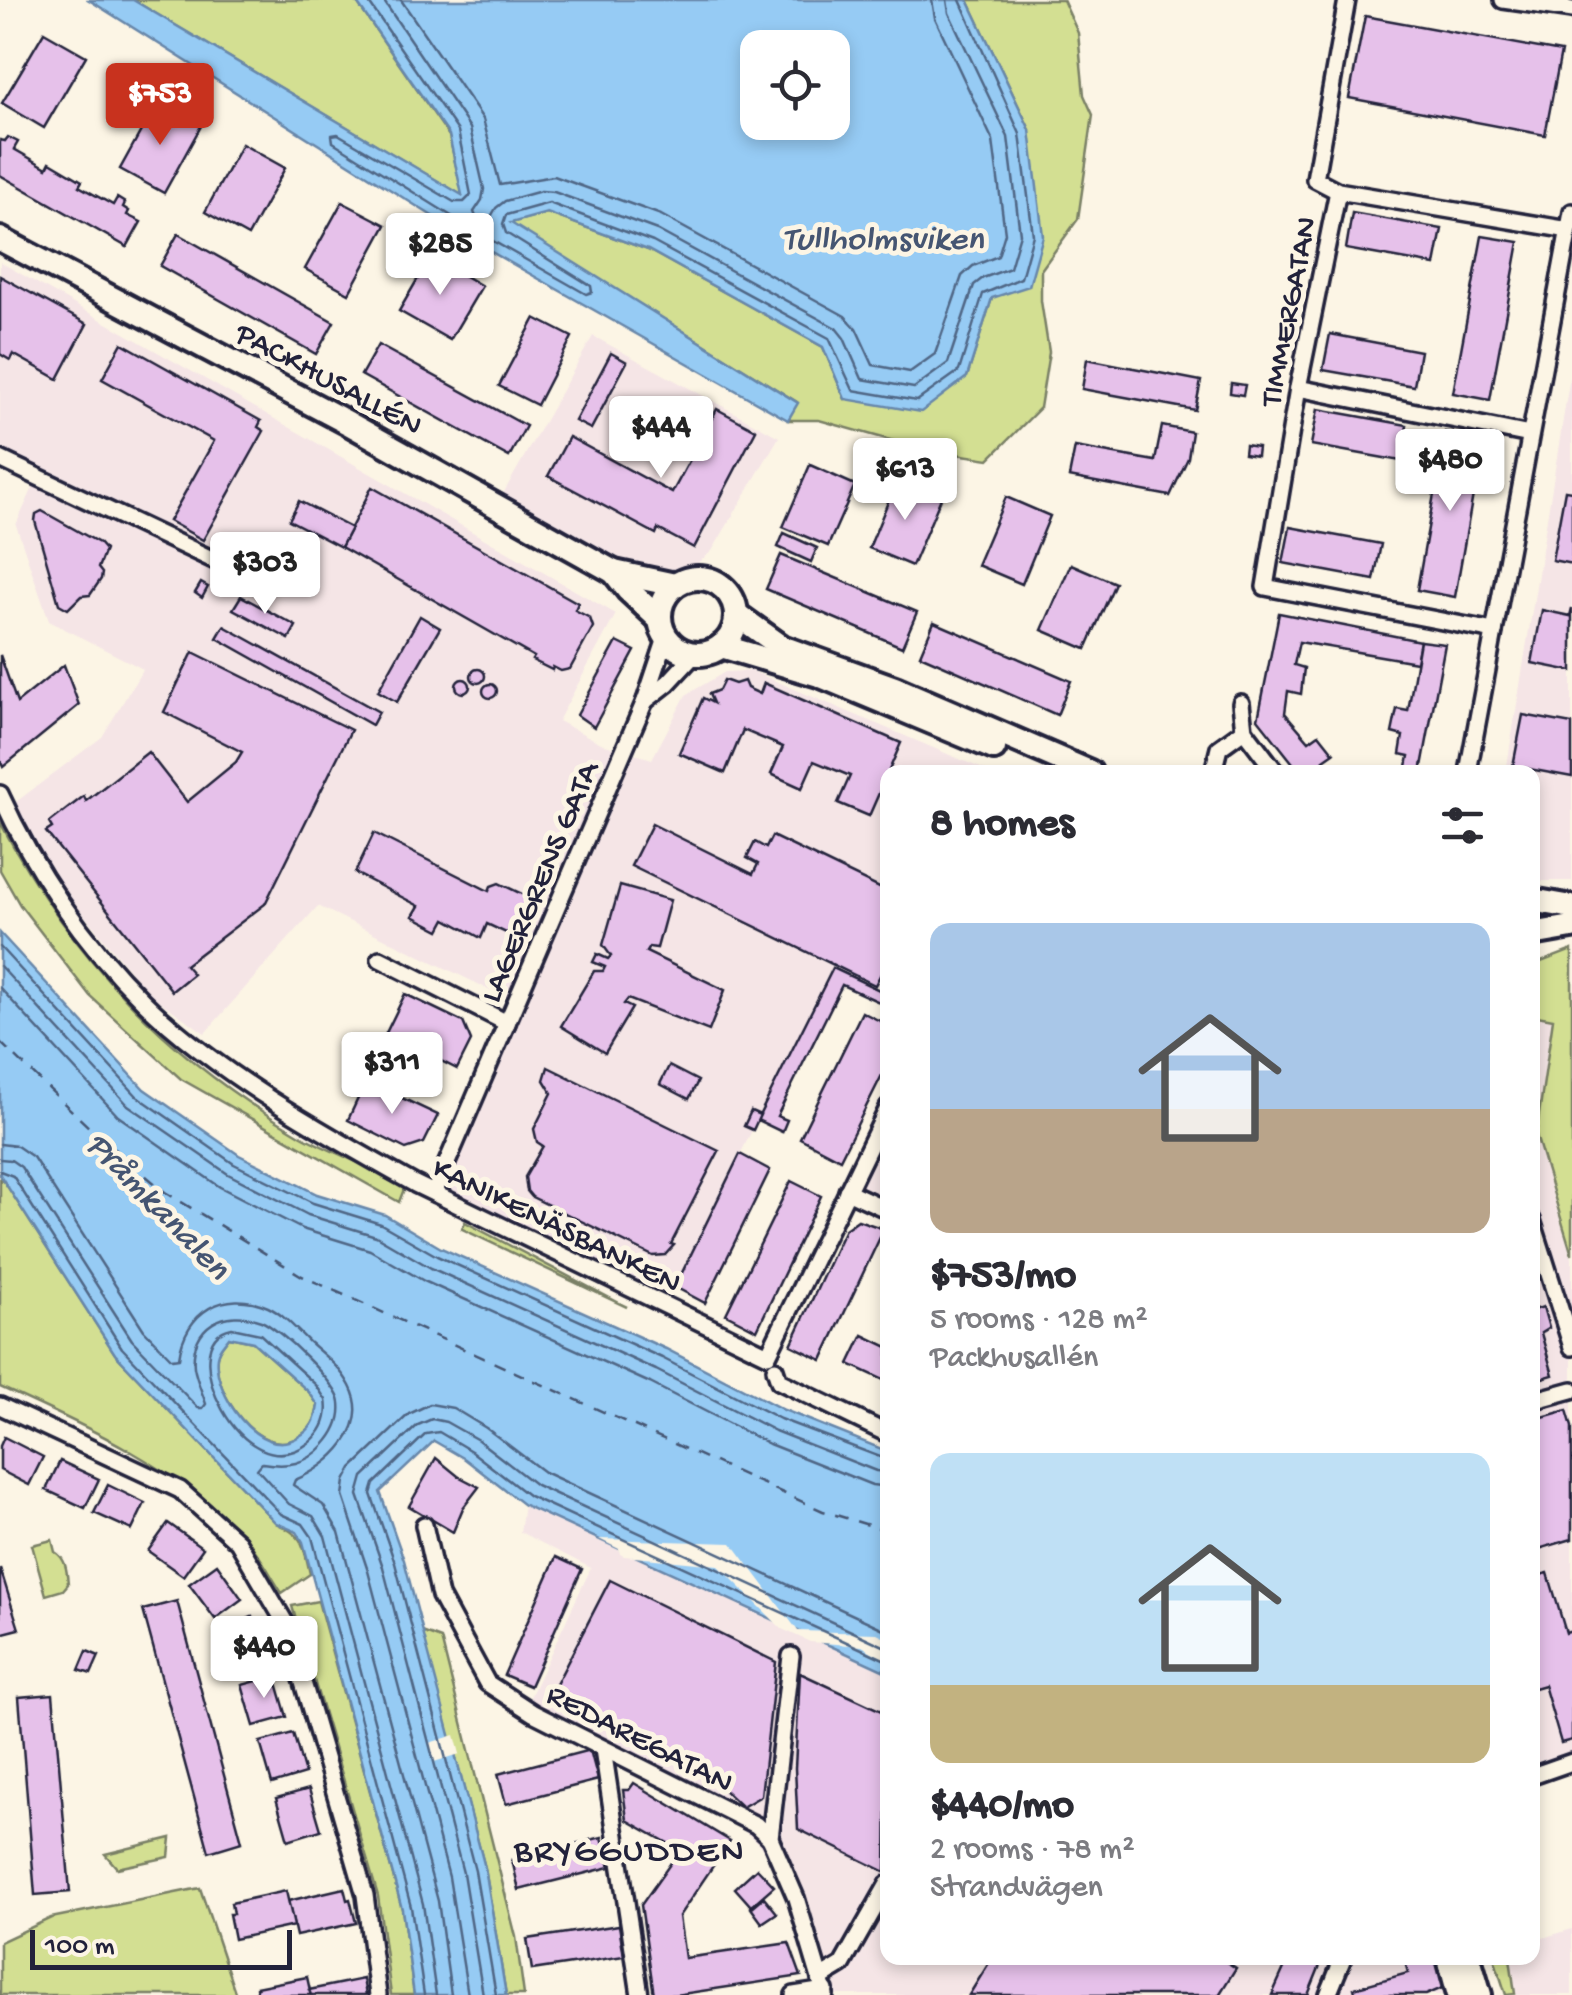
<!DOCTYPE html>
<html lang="en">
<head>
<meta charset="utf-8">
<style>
  :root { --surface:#fff; --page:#f2f2f3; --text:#2b2b33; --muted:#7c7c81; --accent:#c8321e }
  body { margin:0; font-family:"Gochi Hand",sans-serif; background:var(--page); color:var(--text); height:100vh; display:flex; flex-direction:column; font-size:38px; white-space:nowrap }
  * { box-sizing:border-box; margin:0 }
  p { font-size:32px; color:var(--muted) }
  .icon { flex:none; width:55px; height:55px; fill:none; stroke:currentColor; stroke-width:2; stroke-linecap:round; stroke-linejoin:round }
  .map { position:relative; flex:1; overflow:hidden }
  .sheet { position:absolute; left:880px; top:765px; width:660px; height:1200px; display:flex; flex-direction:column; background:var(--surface); border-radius:20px; box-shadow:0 5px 15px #0003 }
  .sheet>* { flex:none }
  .buttons { position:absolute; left:740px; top:30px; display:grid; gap:20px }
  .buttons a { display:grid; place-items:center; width:110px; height:110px; border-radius:20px; background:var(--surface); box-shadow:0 5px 15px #0003; font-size:50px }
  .scale { position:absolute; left:30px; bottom:25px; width:262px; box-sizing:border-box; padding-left:10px; border:5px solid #22223b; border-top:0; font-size:28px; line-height:35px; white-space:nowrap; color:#22223b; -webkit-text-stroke:8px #fcf5e5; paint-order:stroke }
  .price { position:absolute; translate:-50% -85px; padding:0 22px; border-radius:10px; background:#fff; color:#222; font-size:32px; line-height:65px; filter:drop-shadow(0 2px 5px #0008) }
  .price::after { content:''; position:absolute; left:50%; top:60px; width:30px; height:22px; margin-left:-15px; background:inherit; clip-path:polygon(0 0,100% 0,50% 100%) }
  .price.current { background:var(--accent); color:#fff }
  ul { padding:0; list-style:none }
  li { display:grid; align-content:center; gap:20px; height:530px; padding:0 50px }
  li span { display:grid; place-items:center; height:310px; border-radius:20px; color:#555 }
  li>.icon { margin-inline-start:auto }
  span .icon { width:180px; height:180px; fill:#fffc; stroke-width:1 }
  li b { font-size:42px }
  h2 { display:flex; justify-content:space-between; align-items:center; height:120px; padding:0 50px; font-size:42px }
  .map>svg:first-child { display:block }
  .built { fill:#f5e5e6 }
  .green { fill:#d3df92; stroke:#7a8066; stroke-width:2.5 }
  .water { fill:#96cbf4; stroke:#6887aa; stroke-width:2.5; fill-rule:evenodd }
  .pier { fill:#fcf5e5 }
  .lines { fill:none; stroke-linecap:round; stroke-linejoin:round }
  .shore { stroke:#506685; stroke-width:2.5 }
  .ferry { stroke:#455572; stroke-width:2.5; stroke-dasharray:12 10; stroke-linecap:butt }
  .building { fill:#e6c1ea; stroke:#22223b; stroke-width:2.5 }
  .street-casing { stroke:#22223b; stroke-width:22 }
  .secondary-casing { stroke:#22223b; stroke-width:30 }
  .street { stroke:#fcf5e5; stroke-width:15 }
  .secondary { stroke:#fcf5e5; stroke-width:22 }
  .labels { text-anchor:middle; stroke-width:10; stroke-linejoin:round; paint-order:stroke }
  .street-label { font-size:32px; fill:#22223b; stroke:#fcf5e5 }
  .water-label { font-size:35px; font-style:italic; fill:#455572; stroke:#fcf5e5 }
  .neighbourhood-label { font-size:35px; letter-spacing:2.5px; fill:#22223b; stroke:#fcf5e5 }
</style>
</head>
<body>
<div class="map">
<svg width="1572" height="1995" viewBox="0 0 1572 1995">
  <rect width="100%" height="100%" fill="#fcf5e5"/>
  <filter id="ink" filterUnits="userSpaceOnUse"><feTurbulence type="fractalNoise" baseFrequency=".01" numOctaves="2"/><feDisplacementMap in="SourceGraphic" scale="20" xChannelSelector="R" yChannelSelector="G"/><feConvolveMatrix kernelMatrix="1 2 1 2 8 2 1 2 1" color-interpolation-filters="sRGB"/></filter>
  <g filter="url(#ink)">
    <g class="built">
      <path d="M0,262L616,614L558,721L605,745L652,759L686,695L725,672L752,671L990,772H888L887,990L833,966L670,1297L442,1185L523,1006L318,906L205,1033L149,994L47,870L12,805L102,737L143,669L49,621L16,525L35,483L0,468Z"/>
      <path d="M593,336L779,437L712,551L692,568L661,574L616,565L500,499Z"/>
      <path d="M1572,364V881H1537L1533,877L1532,772H1506Z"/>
      <path d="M1532,1015L1553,1019L1536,1135L1572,1258V1752L1533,1765Z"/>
      <path d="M887,1101V1210L847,1191Z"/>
      <path d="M524,1505L887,1673L888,1958H1443L1453,1995H817L813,1974L771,1861L758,1843L742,1829L650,1775L522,1714L591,1568L520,1532Z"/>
      <path d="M1572,1929V1995H1514L1510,1958H1532L1533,1941Z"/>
    </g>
    <g class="green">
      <path d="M133,0H355L449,136L463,196Z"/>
      <path d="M968,0H1063L1078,33L1084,95L1093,115L1078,219L1041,270V301L1049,352L1040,408L989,459L922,449L819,420H788L797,402L509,223L547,213L648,250L823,347L845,399L967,377L992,298L1030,130Z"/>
      <path d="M0,822C72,958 168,1059 302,1136C335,1154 372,1168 406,1184L399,1202L181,1079L90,996L20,905L0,870Z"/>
      <path d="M1572,950V1255L1536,1135L1553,1019L1532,1015L1533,965Z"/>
      <path d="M0,1175L115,1354L276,1523C305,1536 303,1544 310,1574L282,1593C270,1575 259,1552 243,1536C176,1467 87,1426 0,1387Z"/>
      <path d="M465,1222L627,1307L462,1229Z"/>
      <path d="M229,1337L253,1342L309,1392L318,1405C316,1420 312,1429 298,1437C259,1461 212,1391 217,1357C218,1349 224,1344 229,1337Z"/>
      <path d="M52,1540L55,1552C66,1558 67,1572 68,1584L63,1590L46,1595L32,1545Z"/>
      <path d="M318,1601L402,1909L414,1995H391L378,1896L292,1606Z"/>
      <path d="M422,1632L441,1639L516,1937L524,1995H506L485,1868Z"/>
      <path d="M171,1838L169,1857L117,1868L105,1854Z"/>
      <path d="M200,1888L236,1995H0V1942L51,1918Z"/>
      <path d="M1494,1958H1510L1515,1994L1506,1995Z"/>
    </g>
    <g class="water">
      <path d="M89,0H133L462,195L449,135L355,0H968L1030,130L1043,236L1029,286L992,298L967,377L921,412L845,399L823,347L648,250L547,213L511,223L798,403L788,420L472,241ZM758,48H832V122H758Z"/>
      <path d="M0,933L144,1089L239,1155L317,1194L385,1215L441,1248L666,1349L784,1410L887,1451V1672L524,1505L465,1459L434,1441L380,1492L404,1560L485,1868L506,1995H414L402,1909L303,1542L297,1532L276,1523L115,1354L0,1175ZM229,1337L253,1342L309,1392L318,1405C316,1420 312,1429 298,1437C259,1462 212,1391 217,1357C218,1349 224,1344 229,1337Z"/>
    </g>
    <g class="pier">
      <path d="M599,1539L732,1543L798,1631L877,1633L887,1638V1661L862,1646L810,1642L782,1629L718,1565L624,1556L620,1554L619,1549Z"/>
      <path d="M455,1735L460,1754L434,1762L429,1743Z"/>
    </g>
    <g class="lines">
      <g class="shore">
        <path d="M367,0L458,131L471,195L464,202H454L338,134L332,135L333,142L477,232L586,294L592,292L591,286L506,233L503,224L506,215L549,203L653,242L829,338L853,390L917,401L959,371L983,294L1021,278L1033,235L1020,134L960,0"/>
        <path d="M383,0L470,128L484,189L482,200L474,212L476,217L488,222L496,208L505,201L541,191L554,192L657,230L836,328L844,338L862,379L914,388L948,363L974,285L983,278L1010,268L1020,234L1008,137L949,13L947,0"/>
        <path d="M401,0L483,119L500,185L554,176L661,215L845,316L856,328L873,365L910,372L935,354L962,276L973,266L998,256L1005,233L993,141L935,18L932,0"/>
        <path d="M0,947L137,1096L234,1164L313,1203L381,1224L437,1256L662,1358L780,1419L888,1460"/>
        <path d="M0,966L128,1105L228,1174L308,1215L376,1236L431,1268L656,1370L775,1431L876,1471L888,1472"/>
        <path d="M0,988L118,1116L220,1187L302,1229L370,1250L424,1281L650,1383L769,1444L872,1485L888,1487"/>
        <path d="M0,1144L17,1146L33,1157L144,1330L172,1359L179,1358C185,1312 224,1288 268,1307C283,1314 297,1330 309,1342C324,1355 341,1368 350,1386C372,1428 330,1466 295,1480L293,1485L323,1505L339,1532L438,1901L451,1995"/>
        <path d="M0,1159L11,1160L21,1167L132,1340L198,1408H203L206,1404C202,1392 196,1379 194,1367C190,1326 225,1307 261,1321C279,1328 338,1384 340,1403C342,1420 335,1433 324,1445C306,1465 287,1467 262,1463L257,1469L289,1504L313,1516L325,1536L423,1904L436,1995"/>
        <path d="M0,1171L13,1176L122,1348L281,1514L303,1524L312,1537L411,1907L424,1995"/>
        <path d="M232,1328L260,1334L316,1385L326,1400C329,1417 324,1430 310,1442C242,1496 170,1339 232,1328Z"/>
        <path d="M468,1995L449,1877L368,1571L343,1496L345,1481L352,1468L409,1414L430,1404L453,1408L486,1428L544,1472L888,1631"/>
        <path d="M483,1995L463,1873L383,1567L358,1495L363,1477L418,1425L432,1419L446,1422L478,1440L536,1485L888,1648"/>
        <path d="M496,1995L475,1871L395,1563L371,1494L374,1484L426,1434L439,1432L471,1451L529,1496L888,1661"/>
      </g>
      <path class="ferry" d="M0,1042L95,1133L165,1192L302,1276L823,1511L888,1531"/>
    </g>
    <g class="building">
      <path d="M1365,16L1561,52L1545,135L1349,98Z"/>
      <path d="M44,32L86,56L44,128L2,103Z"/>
      <path d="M157,102L201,126L164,193L120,169Z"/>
      <path d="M8,137L18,142L14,149L47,168L50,162L82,181L79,186L113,205L117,198L125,203L123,207L129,211L127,215L141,222L127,247L0,175V140L5,141Z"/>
      <path d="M242,144L285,168L248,236L205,212Z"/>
      <path d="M342,202L386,225L349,293L305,269Z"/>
      <path d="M1352,213L1442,229L1435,265L1346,249Z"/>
      <path d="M178,234L334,322L316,354L160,266Z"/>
      <path d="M1482,236L1519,242L1490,400L1453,393Z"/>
      <path d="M431,256L482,286L450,340L399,311Z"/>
      <path d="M0,276L87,324L58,379L13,354L10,360L0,354Z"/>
      <path d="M535,318L572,337L537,405L499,386Z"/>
      <path d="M1330,334L1420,351L1414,386L1323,370Z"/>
      <path d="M122,343L261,421L258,427L264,431L203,540L169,521L214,441L102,379Z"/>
      <path d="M378,345L526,426L509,457L361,375Z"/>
      <path d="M611,353L627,362L591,429L575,421Z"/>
      <path d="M1087,359L1201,381L1195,410L1082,389Z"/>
      <path d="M1231,383L1245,385L1243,395L1230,393Z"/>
      <path d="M717,409L756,430L694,548L658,529L656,534L548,476L569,437L672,493Z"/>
      <path d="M1318,409L1407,425L1401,461L1311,445Z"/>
      <path d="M1162,426L1192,432L1188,458L1170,496L1069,477L1075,447L1155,461Z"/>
      <path d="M1445,432L1483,438L1455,597L1417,590Z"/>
      <path d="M1245,445L1258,447L1257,456L1244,454Z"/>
      <path d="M810,465L855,485L828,546L783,527Z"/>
      <path d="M897,480L941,498L912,566L869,548Z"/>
      <path d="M372,487L578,603L575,610L590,618L593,627L570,669L561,671L553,667L552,670L532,660L534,657L341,547Z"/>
      <path d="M1565,490L1572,491V564L1552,560Z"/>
      <path d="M1006,497L1050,516L1022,584L977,565Z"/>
      <path d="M299,501L351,528L341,547L289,520Z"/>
      <path d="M42,511L99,543L105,550L98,568L102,573L101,579L90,595L81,596L68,609L59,604L35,521L36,514Z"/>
      <path d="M1290,527L1381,544L1374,580L1283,563Z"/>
      <path d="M784,533L817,548L811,562L778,547Z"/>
      <path d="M781,555L917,612L902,647L766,589Z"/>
      <path d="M1071,564L1115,583L1086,649L1042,630Z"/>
      <path d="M201,583L208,587L202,598L195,593Z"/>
      <path d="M241,596L296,626L289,639L233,609Z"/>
      <path d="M1572,608V671L1532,663L1542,610L1570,616Z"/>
      <path d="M1279,613L1420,641L1416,662L1299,642L1294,665L1304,668L1301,694L1288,691L1285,713L1309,741L1319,734L1334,753L1324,760L1333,772H1300L1258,719Z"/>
      <path d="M420,616L440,628L397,702L378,691Z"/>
      <path d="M934,622L1071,681L1057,715L920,655Z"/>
      <path d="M224,626L379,712L372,725L217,638Z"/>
      <path d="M1420,641L1445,644L1421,772H1406L1409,756L1400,754L1403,736L1392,733L1397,709L1408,711Z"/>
      <path d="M617,642L635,651L594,727L577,715Z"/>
      <path d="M193,652L351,730L265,904L185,965L193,974L172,991L46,832L52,828L49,823L84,796L86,801L148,752L187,802L236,762L242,752L164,712Z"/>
      <path d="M0,655L17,703L64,665L79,705L3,767L0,760Z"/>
      <circle cx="478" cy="676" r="7"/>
      <circle cx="463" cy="686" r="7"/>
      <path d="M724,680L735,684L744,681L747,688L760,694L764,683L901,743L869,816L838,803L850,776L814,761L802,788L771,774L783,747L743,730L725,773L679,753L703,698L713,703L709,694L719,690Z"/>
      <circle cx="490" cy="691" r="7"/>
      <path d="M1523,715L1572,724V777L1513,766Z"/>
      <path d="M652,824L753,874L758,864L747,858L755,842L766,848L772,836L888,892V960L875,985L631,866Z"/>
      <path d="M374,833L489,891L491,886L499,883L524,895L527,905L515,931L506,933L487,924L481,938L446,919L440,930L413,916L419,906L355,873Z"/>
      <path d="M620,886L670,900L657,948L649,947L646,952L725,990L709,1031L628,999L624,1004L632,1008L605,1053L561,1026L594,971H603L605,967L593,962L597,954L608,959L611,956L603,945Z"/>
      <path d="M833,968L888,994V1006L842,985L777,1116L787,1120L782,1132L757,1120Z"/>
      <path d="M405,994L463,1022L471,1041L457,1069L386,1033Z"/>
      <path d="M862,1012L888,1025V1063L840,1159L800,1138Z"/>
      <path d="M669,1066L698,1081L689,1099L660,1084Z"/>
      <path d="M548,1067L719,1151L671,1244L674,1245L665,1255L653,1256L532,1197L527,1191L525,1177L543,1146L537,1142L534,1129L552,1093L544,1080Z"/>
      <path d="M366,1081L438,1115L424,1143L406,1149L348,1120Z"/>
      <path d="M751,1111L760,1115L753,1130L744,1126Z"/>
      <path d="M888,1152V1182L880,1168Z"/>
      <path d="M740,1154L770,1170L705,1303L675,1287Z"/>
      <path d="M791,1181L821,1196L757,1330L726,1314Z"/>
      <path d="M858,1220L884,1229L822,1360L791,1345L845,1229Z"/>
      <path d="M1532,1304L1534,1310L1543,1307L1549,1328L1541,1333L1553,1375L1532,1381Z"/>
      <path d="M863,1335L888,1347V1382L849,1364Z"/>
      <path d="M1567,1410L1572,1427V1539L1532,1551V1420Z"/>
      <path d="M4,1437L43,1457L29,1485L0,1470V1446Z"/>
      <path d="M436,1458L458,1476L479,1487L463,1508L453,1532L409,1506Z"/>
      <path d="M60,1461L99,1479L85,1508L46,1490Z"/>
      <path d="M108,1485L145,1503L132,1530L94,1513Z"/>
      <path d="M168,1523L203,1548L183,1576L148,1551Z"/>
      <path d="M556,1557L582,1569L530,1686L504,1675Z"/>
      <path d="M217,1564L242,1599L215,1619L189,1584Z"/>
      <path d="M0,1568L19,1629L0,1634Z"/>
      <path d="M1548,1573L1566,1633L1572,1631V1740L1561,1743L1544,1685L1534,1688L1532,1684V1577Z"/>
      <path d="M610,1580L776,1662L761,1796L742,1807L704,1771L549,1698Z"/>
      <path d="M177,1601L242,1842L209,1852L143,1610Z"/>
      <path d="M252,1617L270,1656L239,1670L221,1631Z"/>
      <path d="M87,1651L99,1656L91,1674L79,1670Z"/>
      <path d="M800,1673L888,1714L886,1872L798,1829L795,1768Z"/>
      <path d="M275,1676L287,1717L254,1726L242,1685Z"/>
      <path d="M53,1694L70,1892L35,1895L19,1697Z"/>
      <path d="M293,1733L305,1774L272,1784L260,1742Z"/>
      <path d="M590,1750L598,1780L506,1804L498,1774Z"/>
      <path d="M634,1783L730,1841L679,1916L685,1958L789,1943L801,1976L675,1995H654L641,1905L680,1850L627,1820L623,1790H629Z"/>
      <path d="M309,1789L321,1830L288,1840L276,1798Z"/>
      <path d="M602,1837L610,1867L519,1890L512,1860Z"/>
      <path d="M757,1868L774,1886L751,1906L735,1888Z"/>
      <path d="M344,1888L347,1900L350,1899L356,1923L296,1936L288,1901Z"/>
      <path d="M286,1891L294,1926L234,1939L229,1914H233L231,1903Z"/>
      <path d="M764,1897L777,1913L762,1923L751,1908Z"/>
      <path d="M619,1925L624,1956L532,1970L527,1939Z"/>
      <path d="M992,1958H1220L1236,1968L1219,1995H969Z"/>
      <path d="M1279,1958H1323L1308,1995H1272L1285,1966L1277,1963Z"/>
      <path d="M1404,1958H1437L1445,1987L1426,1995H1356L1354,1988L1408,1973Z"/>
      <path d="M307,1977L311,1995H257L256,1987Z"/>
      <path d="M363,1979L366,1995H311L309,1990Z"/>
    </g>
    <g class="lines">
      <defs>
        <g id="street">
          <path d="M1347,0L1315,179L1338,191L1569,230"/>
          <path d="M1503,0L1572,10"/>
          <path d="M1338,191L1298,388L1265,587L1494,631"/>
          <path d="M1298,388L1530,435"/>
          <path d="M0,459L239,572"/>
          <path d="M645,701L668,683L695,654"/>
          <path d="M1241,703L1244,730L1276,772"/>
          <path d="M1213,772L1219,748L1244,730"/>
          <path d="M1468,772L1572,212"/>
          <path d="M0,794C34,869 83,942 143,1001C216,1073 325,1134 415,1184L768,1355L888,1108"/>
          <path d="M380,959L507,1023"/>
          <path d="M847,1191L888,1210"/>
          <path d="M434,1193L645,701L666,638"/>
          <path d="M1532,1220L1572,1347"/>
          <path d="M775,1369L779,1381L888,1434"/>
          <path d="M1532,1401L1572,1390"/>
          <path d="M0,1406L180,1490L238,1542L286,1624L365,1895L378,1995"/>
          <path d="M424,1525L440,1596L487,1683L533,1713L756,1825L770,1838"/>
          <path d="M791,1656L770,1838L796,1898L825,1995"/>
          <path d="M603,1749L640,1995"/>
          <path d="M1532,1776L1572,1762"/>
          <path d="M822,1977L842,1965L888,1884"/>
          <path d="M794,1995L825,1990"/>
          <path d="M1328,1995L1343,1958"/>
        </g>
        <g id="secondary">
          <path d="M0,239L348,423L614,572L675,585"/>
          <path d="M614,572L628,590L659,619"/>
          <circle cx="698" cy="616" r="38"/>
          <path d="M736,614L782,647L895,688L1090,772"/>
          <path d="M721,646L819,675L994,748"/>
          <path d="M1532,900L1572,907"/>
          <path d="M1532,934L1572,927"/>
          <path d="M1449,1958L1459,1995"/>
          <path d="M1469,1958L1480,1995"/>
        </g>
      </defs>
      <use href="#street" class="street-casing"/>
      <use href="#secondary" class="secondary-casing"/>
      <use href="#street" class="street"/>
      <use href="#secondary" class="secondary"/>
    </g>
  </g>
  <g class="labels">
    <g class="street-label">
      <text transform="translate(1286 311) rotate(-79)" y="11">TIMMERGATAN</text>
      <text transform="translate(330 377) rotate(28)" y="11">PACKHUSALLÉN</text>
      <text transform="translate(537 881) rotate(-67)" y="11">LAGERGRENS GATA</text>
      <text transform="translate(558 1223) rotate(26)" y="11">KANIKENÄSBANKEN</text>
      <text transform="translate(641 1736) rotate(27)" y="11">REDAREGATAN</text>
    </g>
    <g class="water-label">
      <text x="883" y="248">Tullholmsviken</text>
      <text transform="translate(160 1204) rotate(46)" y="12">Pråmkanalen</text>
    </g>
    <g class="neighbourhood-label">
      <text x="630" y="1860">BRYGGUDDEN</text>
    </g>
  </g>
</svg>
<div class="buttons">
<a><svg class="icon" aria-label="locate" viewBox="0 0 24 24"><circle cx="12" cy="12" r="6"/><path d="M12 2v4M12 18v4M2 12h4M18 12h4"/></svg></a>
</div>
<div class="scale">100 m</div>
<b class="price current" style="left:160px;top:148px">$753</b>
<b class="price" style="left:440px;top:298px">$285</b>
<b class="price" style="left:661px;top:481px">$444</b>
<b class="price" style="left:1450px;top:514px">$480</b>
<b class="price" style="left:905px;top:523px">$613</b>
<b class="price" style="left:265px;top:617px">$303</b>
<b class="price" style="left:392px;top:1117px">$311</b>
<b class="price" style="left:264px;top:1701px">$440</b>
<section class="sheet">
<h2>8 homes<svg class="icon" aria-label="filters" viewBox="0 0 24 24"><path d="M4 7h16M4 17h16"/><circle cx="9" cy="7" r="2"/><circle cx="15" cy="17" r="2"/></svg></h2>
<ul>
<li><span style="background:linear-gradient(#a9c7e8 60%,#b9a48a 0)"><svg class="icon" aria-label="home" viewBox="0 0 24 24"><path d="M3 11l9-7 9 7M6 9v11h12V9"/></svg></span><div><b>$753/mo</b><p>5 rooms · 128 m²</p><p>Packhusallén</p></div></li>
<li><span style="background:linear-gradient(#bfe0f5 75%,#c2b280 0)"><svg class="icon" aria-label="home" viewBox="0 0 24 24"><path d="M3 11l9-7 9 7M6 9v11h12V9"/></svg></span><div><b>$440/mo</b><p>2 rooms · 78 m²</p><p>Strandvägen</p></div></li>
</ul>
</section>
</div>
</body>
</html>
